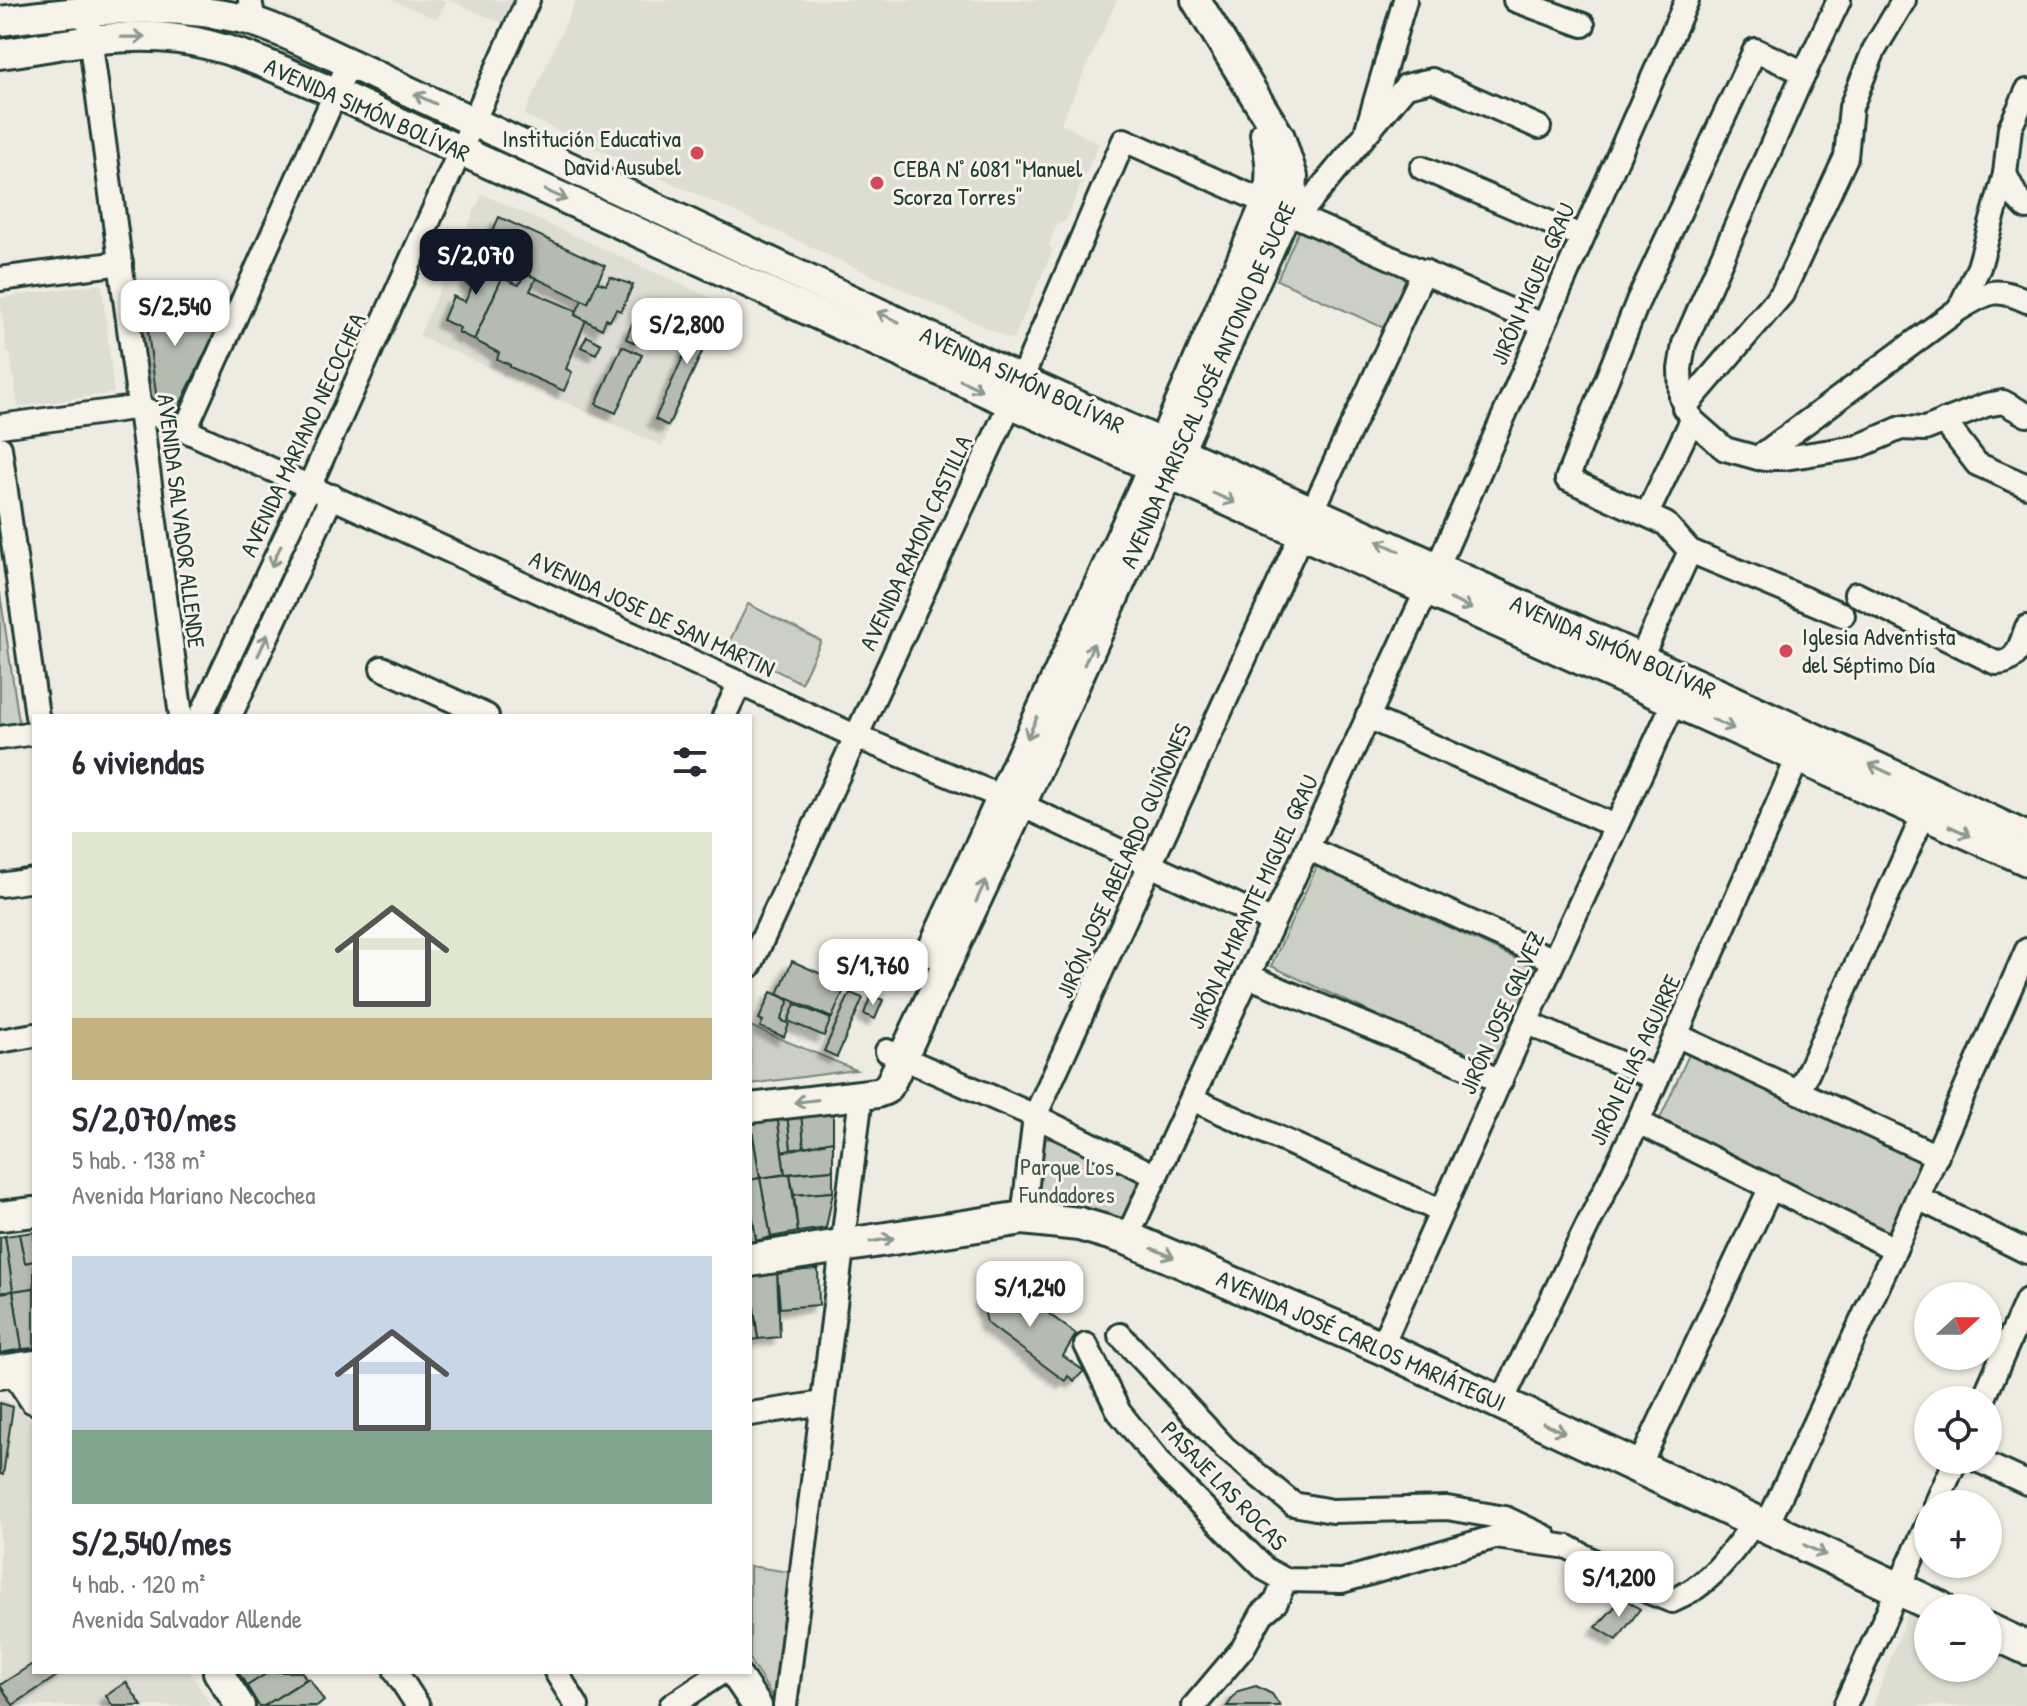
<!DOCTYPE html>
<html lang="es">
<head>
<meta charset="utf-8">
<style>
  :root { --surface:#fff; --page:#f2f2f3; --text:#2b2b33; --muted:#7c7c81; --accent:#111827 }
  body { margin:0; font-family:"Patrick Hand",sans-serif; background:var(--page); color:var(--text); height:100vh; display:flex; flex-direction:column; font-size:30px; white-space:nowrap }
  * { box-sizing:border-box; margin:0 }
  p { font-size:26px; color:var(--muted) }
  .icon { flex:none; width:44px; height:44px; fill:none; stroke:currentColor; stroke-width:2; stroke-linecap:round; stroke-linejoin:round }
  .map { position:relative; flex:1; overflow:hidden }
  .sheet { position:absolute; left:32px; top:714px; width:720px; height:960px; display:flex; flex-direction:column; background:var(--surface); border-radius:0px; box-shadow:0 2px 6px #0004 }
  .sheet>* { flex:none }
  .needle { width:52px; rotate:69deg }
  .buttons { position:absolute; left:1914px; top:1282px; display:grid; gap:16px }
  .buttons a { display:grid; place-items:center; width:88px; height:88px; border-radius:50%; background:var(--surface); box-shadow:0 2px 6px #0004; font-size:40px }
  .price { position:absolute; translate:-50% -68px; padding:0 18px; border-radius:16px; background:#fff; color:#222; font-size:26px; line-height:52px; filter:drop-shadow(0 2px 4px #0008) }
  .price::after { content:''; position:absolute; left:50%; top:48px; width:24px; height:18px; margin-left:-12px; background:inherit; clip-path:polygon(0 0,100% 0,50% 100%) }
  .price.current { background:var(--accent); color:#fff }
  ul { padding:0; list-style:none }
  li { display:grid; align-content:center; gap:16px; height:424px; padding:0 40px }
  li span { display:grid; place-items:center; height:248px; border-radius:0px; color:#555 }
  li>.icon { margin-inline-start:auto }
  span .icon { width:144px; height:144px; fill:#fffc; stroke-width:1 }
  li b { font-size:34px }
  h2 { display:flex; justify-content:space-between; align-items:center; height:96px; padding:0 40px; font-size:34px }
  .map>svg:first-child { display:block }
  .built { fill:#ddddd2 }
  .green { fill:#cccfc4; stroke:#76867c; stroke-width:2 }
  .building { fill:#b5bbb0; stroke:#1f3d34; stroke-width:2; filter:url(#shadow) }
  .lines { fill:none; stroke-linecap:round; stroke-linejoin:round }
  .minor-casing { stroke:#1f3d34; stroke-width:28 }
  .tertiary-casing { stroke:#1f3d34; stroke-width:34 }
  .secondary-casing { stroke:#1f3d34; stroke-width:38 }
  .minor { stroke:#f7f3e8; stroke-width:22 }
  .tertiary { stroke:#f7f3e8; stroke-width:28 }
  .secondary { stroke:#f7f3e8; stroke-width:32 }
  .oneway { stroke:#8b988e }
  .poi-dot { fill:#d1495b; stroke:#f7f3e8; stroke-width:3 }
  .labels { text-anchor:middle; stroke-width:6; stroke-linejoin:round; paint-order:stroke }
  .street-label { font-size:24px; fill:#1f3d34; stroke:#f7f3e8 }
  .poi-label { font-size:24px; fill:#1f3d34; stroke:#f7f3e8; text-anchor:start }
  .park-label { font-size:24px; fill:#425a51; stroke:#f7f3e8 }
</style>
</head>
<body>
<div class="map">
<svg width="2027" height="1706" viewBox="0 0 2027 1706">
  <defs>
    <filter id="shadow"><feDropShadow dx="-7" dy="7" stdDeviation="2" flood-color="#0004"/></filter>
  </defs>
  <rect width="100%" height="100%" fill="#eeece1"/>
  <filter id="ink" filterUnits="userSpaceOnUse"><feTurbulence type="fractalNoise" baseFrequency=".0125" numOctaves="2"/><feDisplacementMap in="SourceGraphic" scale="16" xChannelSelector="R" yChannelSelector="G"/><feConvolveMatrix kernelMatrix="1 2 1 2 8 2 1 2 1" color-interpolation-filters="sRGB"/></filter>
  <g filter="url(#ink)">
    <g class="built">
      <path d="M392,0H447L437,19Z"/>
      <path d="M449,0H512L502,23Z"/>
      <path d="M576,0H1117L1061,123L1099,144L1065,222L1057,224L1049,245L1053,250L1013,340L524,115Z"/>
      <path d="M482,194L725,304L662,446L419,336Z"/>
      <path d="M98,284L102,286L114,393L18,407L10,353H7L0,298Z"/>
      <path d="M0,1399L20,1406L34,1428V1672H190L211,1706H0Z"/>
      <path d="M1908,1612L1928,1621V1668H1988V1647L2027,1664V1706H1873Z"/>
    </g>
    <g class="green">
      <path d="M1300,228L1409,276L1386,329L1277,280Z"/>
      <path d="M0,593L19,722L0,725Z"/>
      <path d="M748,604L821,641L801,683L727,646Z"/>
      <path d="M1317,866L1538,969L1493,1069L1271,966Z"/>
      <path d="M750,1026L856,1070L750,1084Z"/>
      <path d="M1691,1050L1926,1160L1891,1235L1657,1125Z"/>
      <path d="M1044,1139H1051L1139,1179L1140,1191L1127,1220L1033,1208L1038,1146Z"/>
      <path d="M750,1566L789,1572L773,1697L750,1661Z"/>
    </g>
    <g class="building">
      <path d="M499,217L605,266L588,303L487,255L493,239L490,237Z"/>
      <path d="M487,255L508,265L474,340L458,332L460,328L443,320L453,296L465,302L472,287L466,284L477,260L483,262Z"/>
      <path d="M525,273L536,278L530,291L577,311L575,315L586,320L566,369L572,372L564,391L510,367V365L497,359L499,353L474,340L502,278L519,285Z"/>
      <path d="M610,277L633,285L621,311L616,309L610,321L606,319L602,329L575,315L582,300L588,303L597,282L606,285Z"/>
      <path d="M143,293L219,324L177,411L157,401Z"/>
      <path d="M661,300L679,308L675,319L656,310Z"/>
      <path d="M705,308L719,315L668,426L655,419Z"/>
      <path d="M632,324L646,330L640,345L626,339Z"/>
      <path d="M587,336L601,344L596,354L581,347Z"/>
      <path d="M622,346L642,355L616,413L596,404Z"/>
      <path d="M792,961L846,985L832,1018L778,994Z"/>
      <path d="M771,992L789,1000L781,1020L789,1024L784,1037L760,1027L763,1021L759,1019Z"/>
      <path d="M850,993L863,998L837,1057L824,1051Z"/>
      <path d="M871,995L883,1000L875,1019L864,1014Z"/>
      <path d="M795,1004L831,1019L824,1036L788,1021Z"/>
      <path d="M833,1110V1141L804,1147L801,1113Z"/>
      <path d="M801,1113L804,1147L791,1150L787,1114Z"/>
      <path d="M787,1114L791,1150L782,1152L777,1115Z"/>
      <path d="M777,1115L785,1174L760,1178L750,1118Z"/>
      <path d="M750,1119L760,1178L750,1180Z"/>
      <path d="M833,1141V1170L785,1174L782,1152Z"/>
      <path d="M833,1170V1192L794,1195L790,1174Z"/>
      <path d="M790,1174L798,1232L771,1237L760,1178Z"/>
      <path d="M760,1178L771,1237L756,1241L750,1199V1180Z"/>
      <path d="M833,1192L826,1228L798,1232L794,1195Z"/>
      <path d="M750,1199L756,1241L750,1242Z"/>
      <path d="M34,1232V1261L25,1263L19,1234Z"/>
      <path d="M19,1234L25,1263L34,1261V1288L13,1291L5,1236Z"/>
      <path d="M5,1236L13,1291L0,1293V1237Z"/>
      <path d="M818,1269L819,1305L780,1308L777,1272Z"/>
      <path d="M777,1272L780,1337L758,1339L750,1275Z"/>
      <path d="M1001,1278L1076,1334L1063,1356L1084,1371L1074,1381L1068,1376L1065,1381L987,1323L982,1299Z"/>
      <path d="M750,1286L758,1339L750,1340Z"/>
      <path d="M34,1288V1348L22,1349L13,1291Z"/>
      <path d="M13,1291L22,1349L0,1353V1293Z"/>
      <path d="M0,1403L13,1407L3,1475L0,1474Z"/>
      <path d="M1623,1598L1640,1609L1617,1640L1596,1627Z"/>
      <path d="M34,1663V1672H63L13,1705L0,1685Z"/>
      <path d="M238,1672H269L247,1686Z"/>
      <path d="M269,1672H302L306,1679L264,1706H259L247,1686Z"/>
      <path d="M309,1678L324,1701L318,1706H264Z"/>
      <path d="M126,1682L142,1706H113L106,1696Z"/>
      <path d="M1256,1686L1272,1694L1280,1706H1227L1238,1691Z"/>
    </g>
    <g class="lines">
      <defs>
        <g id="minor">
          <path d="M85,0L181,716"/>
          <path d="M250,0L254,21"/>
          <path d="M1515,0L1583,25"/>
          <path d="M1839,0L1798,86L1684,344L1680,369L1681,397L1692,420L1725,449L1758,458H1785L1857,447L1901,428L1925,429L1986,405L2003,402L2027,415"/>
          <path d="M1805,73L1755,50L1638,301L1567,479L1666,524L1690,551L1843,615"/>
          <path d="M1367,129L1405,0"/>
          <path d="M1422,168L1581,236"/>
          <path d="M2005,174L2017,198L2027,208"/>
          <path d="M1297,217L1406,86L1432,80L1539,127"/>
          <path d="M0,279L121,263"/>
          <path d="M1959,309L1979,267L2005,174L2010,128L2027,91"/>
          <path d="M1684,408L1782,294L1846,157L1851,107L1874,50L1904,0"/>
          <path d="M1944,421L1977,464L2027,486"/>
          <path d="M0,426L141,407L185,430L855,736L1021,805L1273,922"/>
          <path d="M185,430L349,63"/>
          <path d="M0,448L37,716"/>
          <path d="M1758,458L1959,309C1988,292 1995,286 2027,301"/>
          <path d="M1312,512L1424,271"/>
          <path d="M1647,514L1692,420"/>
          <path d="M1856,594L1996,663C2018,663 2020,645 2027,627"/>
          <path d="M1640,660L1690,551"/>
          <path d="M382,668L487,716"/>
          <path d="M201,716L310,485L528,0"/>
          <path d="M230,716L332,496"/>
          <path d="M724,716L740,683"/>
          <path d="M1367,717L1615,826"/>
          <path d="M0,738L34,733"/>
          <path d="M1307,848L1554,960"/>
          <path d="M0,885L34,880"/>
          <path d="M750,966L1021,380L1124,140L1543,325"/>
          <path d="M1248,976L1501,1081"/>
          <path d="M1527,1023L1657,1079"/>
          <path d="M1676,1035L1937,1156"/>
          <path d="M0,1041L34,1035"/>
          <path d="M887,1051L1035,1116L1156,1176"/>
          <path d="M1799,1092L1924,814"/>
          <path d="M1192,1099L1441,1211"/>
          <path d="M1638,1122L1895,1249"/>
          <path d="M1918,1198L2027,1252"/>
          <path d="M1023,1218L1035,1116L1302,533"/>
          <path d="M1127,1238L1437,568L1687,0"/>
          <path d="M1120,1335L1225,1448L1293,1504L1332,1511L1447,1508L1505,1518L1545,1537"/>
          <path d="M1086,1345L1119,1412L1168,1472L1265,1569L1285,1580L1342,1581L1495,1537L1568,1547L1649,1592L1672,1601C1711,1585 1730,1554 1755,1522"/>
          <path d="M1381,1347L1554,960L1674,702"/>
          <path d="M1983,1400L2027,1300"/>
          <path d="M1501,1403L1638,1122L1804,744"/>
          <path d="M750,1414L823,1403"/>
          <path d="M1977,1460L2027,1483"/>
          <path d="M1638,1468L1771,1187"/>
          <path d="M1936,1504L1956,1460"/>
          <path d="M1766,1527L1895,1249L2027,950"/>
          <path d="M396,1672L418,1706"/>
          <path d="M556,1672L577,1706"/>
          <path d="M671,1706L722,1672"/>
          <path d="M785,1706L861,1096"/>
          <path d="M1194,1706L1243,1648L1262,1614L1276,1602L1285,1580"/>
          <path d="M1845,1706L1928,1523"/>
        </g>
        <g id="tertiary">
          <path d="M0,21C83,10 170,0 252,21C285,31 317,49 349,63L1021,380L1733,700L2027,837"/>
          <path d="M0,54C58,46 119,31 178,39C233,46 284,72 335,93L1010,403L2027,861"/>
          <path d="M931,952L1153,466L1266,203C1273,179 1271,158 1265,134"/>
          <path d="M750,1108L877,1093L885,1090L891,1082L1021,805L1286,212L1292,193L1293,177L1280,137L1196,0"/>
          <path d="M0,1216L34,1212"/>
          <path d="M15,1370L34,1399"/>
          <path d="M218,1672L240,1706"/>
          <path d="M734,1672L757,1706"/>
        </g>
        <g id="secondary">
          <path d="M750,1260L1023,1218L1079,1224L1127,1238L1381,1347L1940,1608"/>
          <path d="M0,1372L34,1367"/>
          <path d="M1988,1630L2027,1648"/>
        </g>
      </defs>
      <use href="#minor" class="minor-casing"/>
      <use href="#tertiary" class="tertiary-casing"/>
      <use href="#secondary" class="secondary-casing"/>
      <use href="#minor" class="minor"/>
      <use href="#tertiary" class="tertiary"/>
      <use href="#secondary" class="secondary"/>
    </g>
    <defs><path id="oneway-shaft" d="M-6 0H5M1.5-3L5.5 0L1.5 3" fill="none" stroke-width="1.6" stroke-linecap="round" stroke-linejoin="round" transform="scale(2)"/></defs>
    <g class="oneway">
      <use href="#oneway-shaft" transform="translate(133 37) rotate(-1)"/>
      <use href="#oneway-shaft" transform="translate(425 99) rotate(-155)"/>
      <use href="#oneway-shaft" transform="translate(556 195) rotate(25)"/>
      <use href="#oneway-shaft" transform="translate(888 317) rotate(-155)"/>
      <use href="#oneway-shaft" transform="translate(971 385) rotate(25)"/>
      <use href="#oneway-shaft" transform="translate(1224 498) rotate(24)"/>
      <use href="#oneway-shaft" transform="translate(1388 546) rotate(-156)"/>
      <use href="#oneway-shaft" transform="translate(276 556) rotate(115)"/>
      <use href="#oneway-shaft" transform="translate(1461 604) rotate(25)"/>
      <use href="#oneway-shaft" transform="translate(263 645) rotate(-65)"/>
      <use href="#oneway-shaft" transform="translate(1089 654) rotate(-66)"/>
      <use href="#oneway-shaft" transform="translate(1723 724) rotate(24)"/>
      <use href="#oneway-shaft" transform="translate(1032 728) rotate(115)"/>
      <use href="#oneway-shaft" transform="translate(1880 769) rotate(-155)"/>
      <use href="#oneway-shaft" transform="translate(1960 831) rotate(25)"/>
      <use href="#oneway-shaft" transform="translate(981 891) rotate(-65)"/>
      <use href="#oneway-shaft" transform="translate(806 1101) rotate(173)"/>
      <use href="#oneway-shaft" transform="translate(882 1240) rotate(-9)"/>
      <use href="#oneway-shaft" transform="translate(1163 1253) rotate(23)"/>
      <use href="#oneway-shaft" transform="translate(1554 1428) rotate(25)"/>
      <use href="#oneway-shaft" transform="translate(1815 1550) rotate(25)"/>
    </g>
  </g>
  <g class="poi-dot">
    <circle cx="697" cy="153" r="8"/>
    <circle cx="877" cy="183" r="8"/>
    <circle cx="1786" cy="651" r="8"/>
  </g>
  <g class="labels">
    <g class="street-label">
      <text transform="translate(367 110) rotate(24)" y="8">AVENIDA SIMÓN BOLÍVAR</text>
      <text transform="translate(1533 284) rotate(-66)" y="8">JIRÓN MIGUEL GRAU</text>
      <text transform="translate(1022 380) rotate(25)" y="8">AVENIDA SIMÓN BOLÍVAR</text>
      <text transform="translate(1208 385) rotate(-66)" y="8">AVENIDA MARISCAL JOSÉ ANTONIO DE SUCRE</text>
      <text transform="translate(303 435) rotate(-65)" y="8">AVENIDA MARIANO NECOCHEA</text>
      <text transform="translate(181 521) rotate(83)" y="8">AVENIDA SALVADOR ALLENDE</text>
      <text transform="translate(916 543) rotate(-65)" y="8">AVENIDA RAMON CASTILLA</text>
      <text transform="translate(652 614) rotate(25)" y="8">AVENIDA JOSE DE SAN MARTIN</text>
      <text transform="translate(1613 647) rotate(24)" y="8">AVENIDA SIMÓN BOLÍVAR</text>
      <text transform="translate(1124 861) rotate(-66)" y="8">JIRÓN JOSE ABELARDO QUIÑONES</text>
      <text transform="translate(1253 902) rotate(-65)" y="8">JIRÓN ALMIRANTE MIGUEL GRAU</text>
      <text transform="translate(1502 1013) rotate(-66)" y="8">JIRÓN JOSE GALVEZ</text>
      <text transform="translate(1635 1060) rotate(-65)" y="8">JIRÓN ELIAS AGUIRRE</text>
      <text transform="translate(1361 1341) rotate(24)" y="8">AVENIDA JOSÉ CARLOS MARIÁTEGUI</text>
      <text transform="translate(1224 1486) rotate(46)" y="8">PASAJE LAS ROCAS</text>
    </g>
    <g class="poi-label">
      <text x="681" y="147" text-anchor="end">Institución Educativa<tspan x="681" dy="28">David Ausubel</tspan></text>
      <text x="893" y="177">CEBA N° 6081 "Manuel<tspan x="893" dy="28">Scorza Torres"</tspan></text>
      <text x="1802" y="645">Iglesia Adventista<tspan x="1802" dy="28">del Séptimo Día</tspan></text>
    </g>
    <g class="park-label">
      <text x="1067" y="1175">Parque Los<tspan x="1067" dy="28">Fundadores</tspan></text>
    </g>
  </g>
</svg>
<div class="buttons">
<a><svg class="needle" viewBox="-14 -14 28 28"><path d="M0-13l5 13h-10z" fill="#e53935"/><path d="M0 13l5-13h-10z" fill="#7c7c81"/></svg></a>
<a><svg class="icon" aria-label="locate" viewBox="0 0 24 24"><circle cx="12" cy="12" r="6"/><path d="M12 2v4M12 18v4M2 12h4M18 12h4"/></svg></a>
<a>+</a>
<a>−</a>
</div>
<b class="price current" style="left:476px;top:297px">S/2,070</b>
<b class="price" style="left:175px;top:348px">S/2,540</b>
<b class="price" style="left:687px;top:366px">S/2,800</b>
<b class="price" style="left:873px;top:1007px">S/1,760</b>
<b class="price" style="left:1030px;top:1329px">S/1,240</b>
<b class="price" style="left:1619px;top:1619px">S/1,200</b>
<section class="sheet">
<h2>6 viviendas<svg class="icon" aria-label="filters" viewBox="0 0 24 24"><path d="M4 7h16M4 17h16"/><circle cx="9" cy="7" r="2"/><circle cx="15" cy="17" r="2"/></svg></h2>
<ul>
<li><span style="background:linear-gradient(#dfe7d0 75%,#c2b280 0)"><svg class="icon" aria-label="home" viewBox="0 0 24 24"><path d="M3 11l9-7 9 7M6 9v11h12V9"/></svg></span><div><b>S/2,070/mes</b><p>5 hab. · 138 m²</p><p>Avenida Mariano Necochea</p></div></li>
<li><span style="background:linear-gradient(#c9d6e8 70%,#7fa58c 0)"><svg class="icon" aria-label="home" viewBox="0 0 24 24"><path d="M3 11l9-7 9 7M6 9v11h12V9"/></svg></span><div><b>S/2,540/mes</b><p>4 hab. · 120 m²</p><p>Avenida Salvador Allende</p></div></li>
</ul>
</section>
</div>
</body>
</html>
